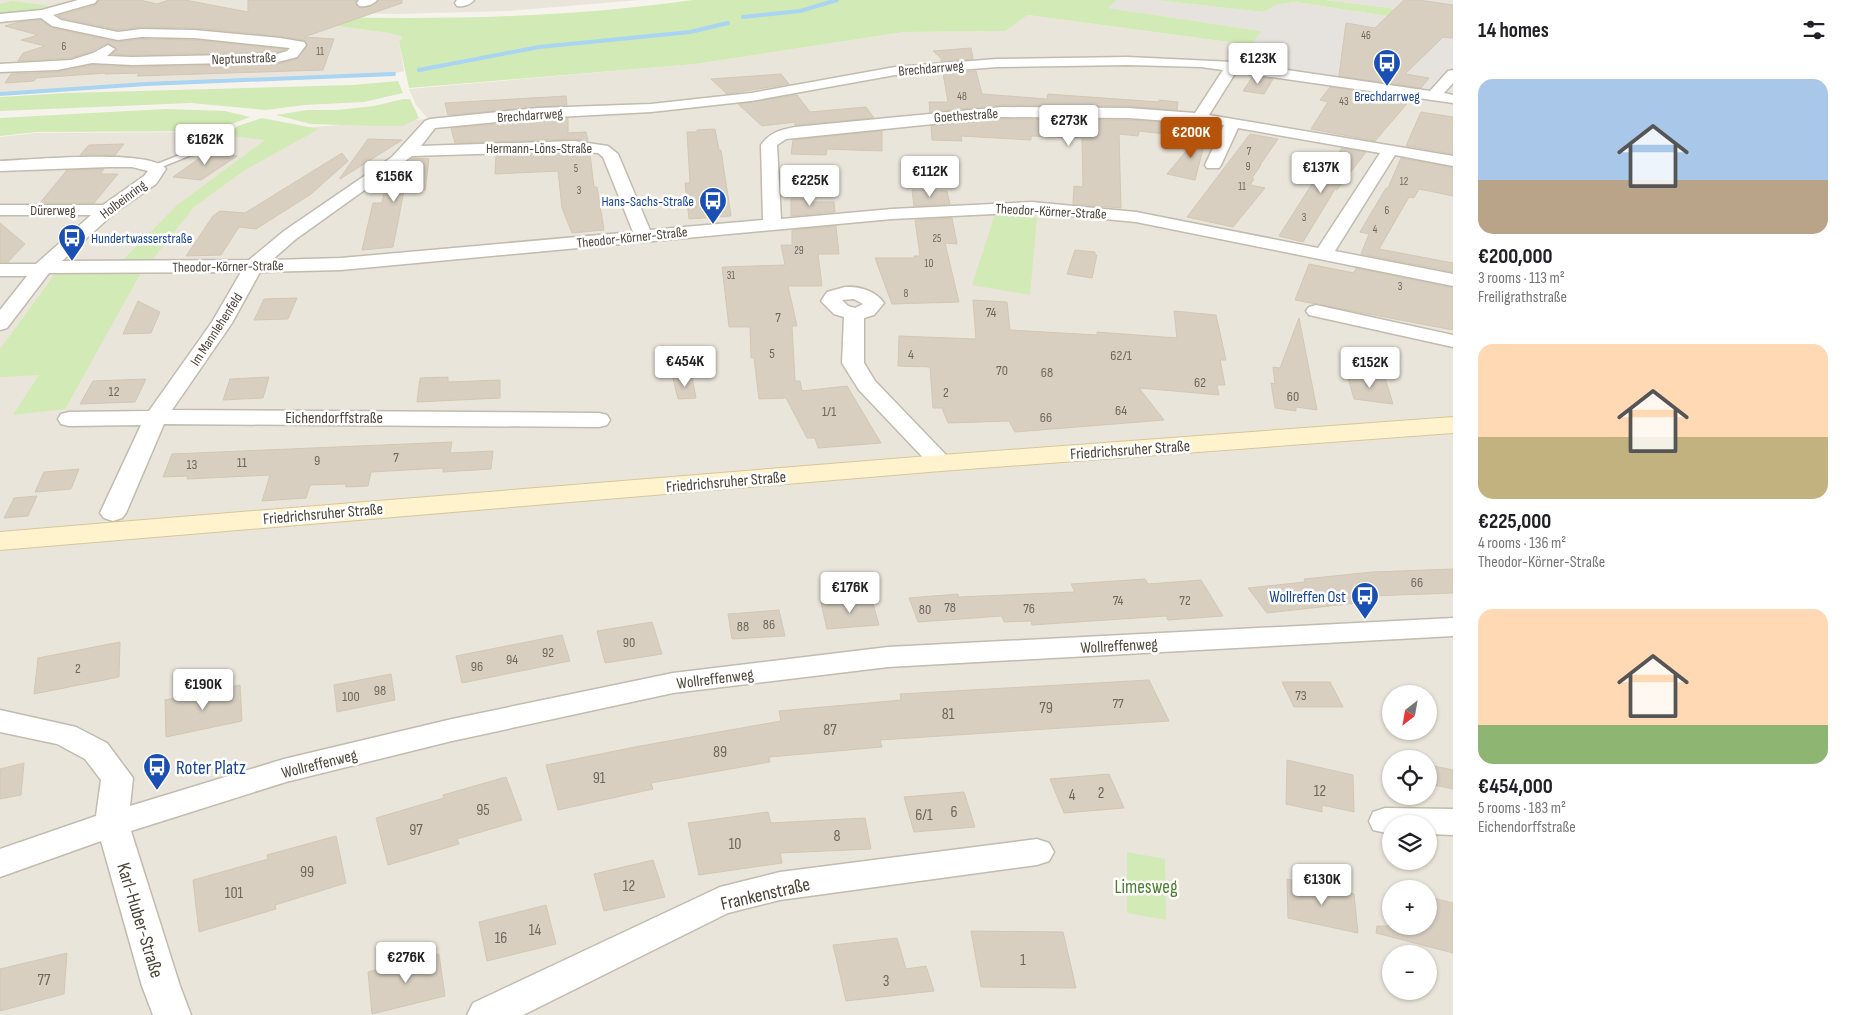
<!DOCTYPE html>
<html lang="en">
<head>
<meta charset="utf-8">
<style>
  :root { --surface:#fff; --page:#f6f6f6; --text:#202124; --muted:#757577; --accent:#b45309 }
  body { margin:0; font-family:"Sofia Sans Condensed",sans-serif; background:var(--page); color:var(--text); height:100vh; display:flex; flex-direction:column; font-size:19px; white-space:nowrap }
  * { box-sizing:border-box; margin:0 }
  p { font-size:16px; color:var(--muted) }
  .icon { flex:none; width:28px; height:28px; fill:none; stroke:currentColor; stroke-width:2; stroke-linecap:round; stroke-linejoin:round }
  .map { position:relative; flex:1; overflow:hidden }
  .panel { display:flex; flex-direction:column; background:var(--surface); width:400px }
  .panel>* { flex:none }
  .needle { width:32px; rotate:211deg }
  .tools { position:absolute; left:1382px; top:685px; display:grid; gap:10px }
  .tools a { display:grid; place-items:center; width:55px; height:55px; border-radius:50%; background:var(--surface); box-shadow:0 1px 4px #0004; font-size:25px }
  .price { position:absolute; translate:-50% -42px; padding:0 11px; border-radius:5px; background:#fff; color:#222; font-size:16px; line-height:32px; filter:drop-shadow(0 1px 2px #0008) }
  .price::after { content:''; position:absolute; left:50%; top:30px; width:15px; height:11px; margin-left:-8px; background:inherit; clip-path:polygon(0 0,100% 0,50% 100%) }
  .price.active { background:var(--accent); color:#fff }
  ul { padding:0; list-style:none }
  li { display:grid; align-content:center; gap:10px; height:265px; padding:0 25px }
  li span { display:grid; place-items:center; height:155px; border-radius:15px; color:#555 }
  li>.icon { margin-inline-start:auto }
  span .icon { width:90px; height:90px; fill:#fffc; stroke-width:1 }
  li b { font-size:21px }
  h2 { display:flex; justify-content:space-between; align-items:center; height:60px; padding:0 25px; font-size:21px }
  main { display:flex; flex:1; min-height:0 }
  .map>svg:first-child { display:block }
  .residential { fill:#eae5da; fill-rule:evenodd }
  .industrial { fill:#e6e2dd }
  .green { fill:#d2eab5 }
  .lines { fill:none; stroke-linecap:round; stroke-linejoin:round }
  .stream { stroke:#a9d4f2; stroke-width:4 }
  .building { fill:#d8cfc1; stroke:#d3c7b4 }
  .lane-casing { stroke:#c2bbae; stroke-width:3 }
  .street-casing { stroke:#c2bbae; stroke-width:3 }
  .secondary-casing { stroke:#d6c79b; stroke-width:2 }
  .lane { fill:#fff; fill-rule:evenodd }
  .street { fill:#fff; fill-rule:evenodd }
  .secondary { fill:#fff3cd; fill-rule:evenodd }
  .labels { text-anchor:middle; stroke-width:5; stroke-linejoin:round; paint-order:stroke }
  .far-number-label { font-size:11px; fill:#6e675b }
  .far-street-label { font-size:14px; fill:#4b4439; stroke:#fff }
  .far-transit-label { font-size:14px; fill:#164399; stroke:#fff }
  .number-label { font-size:14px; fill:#6e675b }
  .street-label { font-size:16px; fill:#4b4439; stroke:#fff }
  .transit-label { font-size:16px; fill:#164399; stroke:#fff; text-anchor:end }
  .near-number-label { font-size:16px; fill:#6e675b }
  .near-transit-label { font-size:19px; fill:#164399; stroke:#fff; text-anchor:start }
  .near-park-label { font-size:19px; fill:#4a7f2a; stroke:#fff }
  .near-street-label { font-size:19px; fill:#4b4439; stroke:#fff }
</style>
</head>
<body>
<main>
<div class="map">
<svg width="1453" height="1015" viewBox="0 0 1453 1015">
  <rect width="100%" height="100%" fill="#f6f3ec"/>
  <g class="residential">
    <path d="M0,0H639L508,11L397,14L341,13L322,24L389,33L404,37L399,42L404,71L396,73L342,77L145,83L0,94Z"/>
    <path d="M1028,15L1251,45L1234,62L1453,96V1015H0V137L36,133L238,132L428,119L416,105L409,89L695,64L904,32L1004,31ZM1391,694H1429V731H1391ZM1391,759H1429V796H1391ZM1391,824H1429V861H1391ZM1391,889H1429V926H1391ZM1391,954H1429V991H1391Z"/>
  </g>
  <g class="industrial">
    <path d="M1117,0H1155L1263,12L1276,5L1295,2L1453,26V96L1234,63L1260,31L1107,8Z"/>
    <path d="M1325,0H1453V16Z"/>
  </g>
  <g class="green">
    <path d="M693,0H1117L1108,8L1261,31L1251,45L1028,15L1005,31L904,32L695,64L409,88L399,42L403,37L389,33L322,24L329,17C451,20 573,17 693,0Z"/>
    <path d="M1155,0H1325L1453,16V26L1295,2L1276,5L1263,12Z"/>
    <path d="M12,1L58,7L48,11L0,15V4Z"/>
    <path d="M398,81L403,93L364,102L304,105L266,110L191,103L0,111V97L68,93L353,85Z"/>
    <path d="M403,99H410L419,118L403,126H377L311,124L276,115L307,110H337L374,106Z"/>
    <path d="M165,109L225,111L250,117L214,131L36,132L0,136V118Z"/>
    <path d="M262,118L319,129L245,170L194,207L153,259L123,260L176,206L265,140L225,135L238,126Z"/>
    <path d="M995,214L1037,218L1030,295L972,285Z"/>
    <path d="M71,270L142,271L65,409L13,415L39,375L0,377V349L55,274Z"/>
    <path d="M1127,852L1165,859L1166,920L1127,913Z"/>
  </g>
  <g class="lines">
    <g class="stream">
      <path d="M743,17L800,11L837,0"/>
      <path d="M419,70L539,47L690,32L728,23"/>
      <path d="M0,94L146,84L394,74"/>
    </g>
  </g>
  <g class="building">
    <path d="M99,0H140L157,4L169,0H185L248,12V0H357L355,4L361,8L372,6L379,0H402V3L304,37L334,39L323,70L137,76L139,73L105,74L106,73L36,78L34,81L5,83L11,74L57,72L92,65L132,67L278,64L297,59L308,45L304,40L280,36L194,28L141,27L118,30L62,18L58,16L96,5Z"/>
    <path d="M1404,0H1418L1453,5V38L1443,37L1405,74L1429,78L1421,88L1339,76L1346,23L1375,28Z"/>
    <path d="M40,20L52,28L118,42L141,39L194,40L286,49L277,52L132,55L112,54L117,49L107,43L92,51L71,58L18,61L23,53L45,46L21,40L38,35L5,26L19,22Z"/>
    <path d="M971,48L973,59L941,62V58L933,51Z"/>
    <path d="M1264,59L1284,61L1280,67L1260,64Z"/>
    <path d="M976,71L982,94L1047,99L1048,94L1159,102V100L1178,102L1177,110L1128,106L1002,105L930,112L929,102H948L943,73Z"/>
    <path d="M781,74L789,84L727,94L711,79Z"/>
    <path d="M1253,76L1273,79L1264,94L1243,91Z"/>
    <path d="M1330,87L1411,99L1375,141L1311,129L1328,102L1320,100Z"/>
    <path d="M797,95L810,112L866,107L874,118L795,125V122L762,126L738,104Z"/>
    <path d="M566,96L567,105L448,115L445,103Z"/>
    <path d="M1421,112L1453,117V154L1406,146Z"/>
    <path d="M568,118V133L586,132L588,141L574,139L455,143L451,128Z"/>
    <path d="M1002,119L1128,120L1175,123L1174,135L1139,131L1138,136L1119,134L1121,208L1073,204L1074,186L1083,187L1082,138L1031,136V140L961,136L962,141L932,140L931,126Z"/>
    <path d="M1207,126H1209L1195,180L1167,174Z"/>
    <path d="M715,129L719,150H721L731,216L689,219L685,183H690L687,132H697V130Z"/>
    <path d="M882,131V151L827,149L826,155L791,154L793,140Z"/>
    <path d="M1250,134L1278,139L1260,165H1261L1252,178L1254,179L1250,185L1265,188L1233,227L1187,217Z"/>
    <path d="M368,139L402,140L340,179V178Z"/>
    <path d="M124,144L115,155H80L89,145Z"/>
    <path d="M1342,148L1366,152L1337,190L1335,189L1303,242L1279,236L1322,168L1328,169Z"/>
    <path d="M207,153L237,156L201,180L173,177Z"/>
    <path d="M342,153L348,161L311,194L256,229L239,227L221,255L186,256L213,216L220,211L245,213Z"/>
    <path d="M574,153L590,154L594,187H597L604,230L572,233L562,208L558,171L495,174L496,155Z"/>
    <path d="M413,158L429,159L425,190L404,191L393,247L362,250L373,203H382L387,176Z"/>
    <path d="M1401,158L1453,168V196L1419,189L1414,198L1409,197L1379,249L1453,263V272L1361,254L1369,234L1360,232L1386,188H1388Z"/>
    <path d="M104,169L100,174H118L94,203H40L67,170Z"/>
    <path d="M912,190L947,191L950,204L914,206Z"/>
    <path d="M791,199H811V202H834L835,212L791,216Z"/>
    <path d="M952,218L957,244L945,243L959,302L892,304L875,258H914V256H920L915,220Z"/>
    <path d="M0,223L25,244L8,262H0Z"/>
    <path d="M836,226L839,254H818L822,286H788L797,326H792L795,381H800L802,391L847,386L881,443L818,448L815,438H807L786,398L759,399L754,358H751L750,327H729L722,267L785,265L781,245H792V230Z"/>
    <path d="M1075,250L1095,252V255H1097L1092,278L1067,274Z"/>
    <path d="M1309,264L1354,273L1356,268L1453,288V330L1295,300Z"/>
    <path d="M297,298L288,319L254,320L264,299Z"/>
    <path d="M973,300L1007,302L1010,330L1097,335V332L1177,338L1174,311L1216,315L1226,360H1220L1225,385H1217L1219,395L1139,388L1164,420L1015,432L1009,421L948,423L942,408H933L930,367L898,366L899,336L976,339Z"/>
    <path d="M138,301L160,312L151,333L123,334Z"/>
    <path d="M1299,318L1317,410L1296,407V411L1275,408L1271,383L1275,384L1273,367L1280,368Z"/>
    <path d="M1347,374L1385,378L1393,404L1354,399Z"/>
    <path d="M269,377L263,398L223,400L230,379Z"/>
    <path d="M448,377V382L500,380V398L417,402L420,378Z"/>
    <path d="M692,377L696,398L678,399L673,378Z"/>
    <path d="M146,379L135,402L80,404L93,381Z"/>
    <path d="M452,442L450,453L493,451L491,469L443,472V468L371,472L368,486L346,487V484L310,485L306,498L262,501L270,475L187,479L188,476L163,477L172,454Z"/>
    <path d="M79,469L71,489L35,492L44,472Z"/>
    <path d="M37,496L28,516L4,518L14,498Z"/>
    <path d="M1453,569V593L1370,596L1374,601L1267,613L1248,588L1305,582L1304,579L1373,572Z"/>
    <path d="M1145,579L1148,584L1201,580L1223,616L1168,620L1166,616L1032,625L1031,621L1004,622L1002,616L918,622L909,598L958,594L959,597L1075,592L1071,584Z"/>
    <path d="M872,600L879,625L827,629L821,603Z"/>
    <path d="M779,610L785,636L732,639L728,614Z"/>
    <path d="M652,622L662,654L605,663L597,631Z"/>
    <path d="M562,635L570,661L462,683L456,656Z"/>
    <path d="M120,642L119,677L34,694L38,658Z"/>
    <path d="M391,674L395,700L337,712L334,685Z"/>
    <path d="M1149,680L1169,721L880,740L882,747L769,757L770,762L651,783L653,789L558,810L546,765L640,746L781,721L779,711L901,700L900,694Z"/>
    <path d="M1282,682H1330L1343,707H1294Z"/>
    <path d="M240,685L242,721L166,737L165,700Z"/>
    <path d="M1287,760L1353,775L1354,812L1322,805V812L1286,804Z"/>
    <path d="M24,763L21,795L0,799V769Z"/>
    <path d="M1429,765L1453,770V789L1429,784Z"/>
    <path d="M1109,774L1124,808L1064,813L1050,779Z"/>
    <path d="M506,777L522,820L457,839L459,844L388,865L376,818L444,798L443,795Z"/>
    <path d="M964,792L975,827L914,832L904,797Z"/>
    <path d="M768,812L771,823L865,818L871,849L780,853L782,863L699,875L688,823Z"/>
    <path d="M336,836L346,883L275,905L276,909L199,932L193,880L268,859L267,855Z"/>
    <path d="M653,860L665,897L604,911L594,874Z"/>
    <path d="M1287,879L1354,894L1358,933L1288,918Z"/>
    <path d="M1429,897L1453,903V953L1376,933L1377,926H1429Z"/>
    <path d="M546,905L556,944L487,961L479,922Z"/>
    <path d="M971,931L1063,932L1076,988L981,987Z"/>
    <path d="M897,938L906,969L926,966L934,991L846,1001L833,945Z"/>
    <path d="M67,953L64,994L0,1011V969Z"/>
    <path d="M439,954L445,996L372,1014L368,972Z"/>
  </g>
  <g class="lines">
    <defs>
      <path id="lane" d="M192,150L199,152L159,168L152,166Z"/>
      <g id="street">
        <path d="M78,0H97L95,3L53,15L61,20L118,32L141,29L194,30L280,38L304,42L306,45L297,57L278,62L132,65L92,63L57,70L0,72V64L71,60L93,53L108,45L115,49L107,56L132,57L277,54L287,51L290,48L194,38L141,37L118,40L52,26L41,18L0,22V14L42,10Z"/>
        <path d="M359,0H377C373,5 365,7 359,6L357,3Z"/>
        <path d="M457,0H474C470,5 463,7 457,6L455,3Z"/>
        <path d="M1128,57L1233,62L1430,91L1448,71L1453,70V83L1444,93L1453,95V103L1236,72L1209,115L1453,156V166L1395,155L1335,251L1453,274V286L1136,222L1032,212L892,219L341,270L260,272L232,323L172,410L599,413L607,415L610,420L607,425L599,427L164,424L126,513L122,518L113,521L104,518L100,513L141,425L69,426L61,424L58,419L61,414L69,412L149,411L212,322L241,272L49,273L7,328L0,330V310L27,276H0V264H36L91,215H0V205H103L144,176L148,171L132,167H109L0,171V161C28,160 152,148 166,169L156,184L113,214L62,261L249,260L284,231L392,157L425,121L430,119L538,108L651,104L751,93L895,67L997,59ZM1128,65L1201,67L1223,70L1195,113L1128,108L1002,107L795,127C780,130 770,132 761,145L763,220L650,230L618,154L608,146L574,141L421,146L435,128L538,118L651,112L751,101L895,75L997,67ZM1002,117L1128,118L1224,125L1205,165L1207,168H1219L1221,165L1238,128L1380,153L1318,248L1136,212L1032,202L892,209L781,219L777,145L786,139ZM574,151L598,153L603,157L633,232L341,258L272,260L296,239L412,156Z"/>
        <path d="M845,287C860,286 876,291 884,303L874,315L864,318V363L875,381L949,458L953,463L949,468L941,470L933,468L859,390L842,363L844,317L834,314L821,301L827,292ZM854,299L863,304L855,308L848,306L842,300Z"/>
        <path d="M1316,305L1453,335V347L1309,315L1306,311L1309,307Z"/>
        <path d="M1453,618V636L888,667L673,693L452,741L286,782L131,831L180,986L191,1015H153L142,986L101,841L0,877V849L96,816L101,780L85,759L57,744L0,732V710L76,727L107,743L133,778L130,806L284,759L452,719L673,673L888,647Z"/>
        <path d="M1385,808L1453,809V835L1429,834V824H1391V834L1373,830L1369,821L1373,812Z"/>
        <path d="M1037,839L1049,843L1054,852L1049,861L1037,865L780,900L728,913L523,1015H467L473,1003L720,887L780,872Z"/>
      </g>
      <path id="secondary" d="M1453,417V433L941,471L0,550V532L107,523L941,455Z"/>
    </defs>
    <use href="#lane" class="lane-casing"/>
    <use href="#street" class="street-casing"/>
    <use href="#secondary" class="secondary-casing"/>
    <use href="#lane" class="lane"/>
    <use href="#street" class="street"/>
    <use href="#secondary" class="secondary"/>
  </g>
  <defs>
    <symbol id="bus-pin" viewBox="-11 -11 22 30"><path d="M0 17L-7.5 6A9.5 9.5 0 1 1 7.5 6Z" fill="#1a4fb4" stroke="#fff"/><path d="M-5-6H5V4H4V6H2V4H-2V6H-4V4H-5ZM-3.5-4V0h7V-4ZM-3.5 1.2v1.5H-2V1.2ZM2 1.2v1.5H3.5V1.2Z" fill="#fff"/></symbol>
  </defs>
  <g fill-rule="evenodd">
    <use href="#bus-pin" x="1371" y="47" width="32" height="43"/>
    <use href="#bus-pin" x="697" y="185" width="32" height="43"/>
    <use href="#bus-pin" x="56" y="222" width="32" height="43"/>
    <use href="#bus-pin" x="1349" y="580" width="32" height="43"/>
    <use href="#bus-pin" x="141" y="751" width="32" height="43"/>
  </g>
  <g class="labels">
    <g class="far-number-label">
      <text x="1366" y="39">46</text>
      <text x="64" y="50">6</text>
      <text x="320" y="55">11</text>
      <text x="962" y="100">48</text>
      <text x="1344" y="105">43</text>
      <text x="1249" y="155">7</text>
      <text x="1248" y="170">9</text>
      <text x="576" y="172">5</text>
      <text x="1404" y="185">12</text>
      <text x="1242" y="190">11</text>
      <text x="579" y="194">3</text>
      <text x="1387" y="214">6</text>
      <text x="1304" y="221">3</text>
      <text x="1375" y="233">4</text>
      <text x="937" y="242">25</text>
      <text x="799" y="254">29</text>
      <text x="929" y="267">10</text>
      <text x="731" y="279">31</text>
      <text x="1400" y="290">3</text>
      <text x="906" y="297">8</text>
    </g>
    <g class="far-street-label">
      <text transform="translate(244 58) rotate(-2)" y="5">Neptunstraße</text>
      <text transform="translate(931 68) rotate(-5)" y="5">Brechdarrweg</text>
      <text transform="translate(530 115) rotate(-4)" y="5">Brechdarrweg</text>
      <text transform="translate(966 115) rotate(-4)" y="5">Goethestraße</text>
      <text x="539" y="153">Hermann-Löns-Straße</text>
      <text transform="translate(123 199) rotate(-37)" y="5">Holbeinring</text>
      <text x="53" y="215">Dürerweg</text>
      <text transform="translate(1051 211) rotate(3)" y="5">Theodor-Körner-Straße</text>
      <text transform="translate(632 237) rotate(-6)" y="5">Theodor-Körner-Straße</text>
      <text transform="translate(228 266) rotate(-1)" y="5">Theodor-Körner-Straße</text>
      <text transform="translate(216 329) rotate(-57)" y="5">Im Mannlehenfeld</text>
    </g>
    <g class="far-transit-label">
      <text x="1387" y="101">Brechdarrweg</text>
      <text x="694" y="206" text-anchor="end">Hans-Sachs-Straße</text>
      <text x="91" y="243" text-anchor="start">Hundertwasserstraße</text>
    </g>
    <g class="number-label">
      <text x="991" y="317">74</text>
      <text x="778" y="322">7</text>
      <text x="772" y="358">5</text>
      <text x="911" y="359">4</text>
      <text x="1121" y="360">62/1</text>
      <text x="1002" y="375">70</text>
      <text x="1047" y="377">68</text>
      <text x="1200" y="387">62</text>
      <text x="114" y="396">12</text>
      <text x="946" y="397">2</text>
      <text x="1293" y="401">60</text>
      <text x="1121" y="415">64</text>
      <text x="829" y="416">1/1</text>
      <text x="1046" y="422">66</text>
      <text x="396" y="462">7</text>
      <text x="317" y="465">9</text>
      <text x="242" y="467">11</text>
      <text x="192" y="469">13</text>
      <text x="1417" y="587">66</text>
      <text x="1118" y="605">74</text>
      <text x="1185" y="605">72</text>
      <text x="950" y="612">78</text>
      <text x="1029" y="613">76</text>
      <text x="925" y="614">80</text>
      <text x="769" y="629">86</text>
      <text x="743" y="631">88</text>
      <text x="629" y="647">90</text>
      <text x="548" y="657">92</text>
      <text x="512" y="664">94</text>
      <text x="477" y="671">96</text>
      <text x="78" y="673">2</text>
      <text x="380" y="695">98</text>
      <text x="1301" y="700">73</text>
      <text x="351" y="701">100</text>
      <text x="1118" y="708">77</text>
    </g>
    <g class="street-label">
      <text x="334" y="423">Eichendorffstraße</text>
      <text transform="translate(1130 449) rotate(-4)" y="6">Friedrichsruher Straße</text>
      <text transform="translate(726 481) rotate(-5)" y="6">Friedrichsruher Straße</text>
      <text transform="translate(323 513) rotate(-5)" y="6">Friedrichsruher Straße</text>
      <text transform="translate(1119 645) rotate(-3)" y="6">Wollreffenweg</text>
      <text transform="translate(715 678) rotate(-7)" y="6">Wollreffenweg</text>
      <text transform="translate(319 763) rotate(-14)" y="6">Wollreffenweg</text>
    </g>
    <g class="transit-label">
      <text x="1346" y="602">Wollreffen Ost</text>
    </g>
    <g class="near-number-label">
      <text x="1046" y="713">79</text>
      <text x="948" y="719">81</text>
      <text x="830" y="735">87</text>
      <text x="720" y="757">89</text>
      <text x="599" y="783">91</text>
      <text x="1320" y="796">12</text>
      <text x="1101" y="798">2</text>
      <text x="1072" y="800">4</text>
      <text x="483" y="815">95</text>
      <text x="954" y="817">6</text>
      <text x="924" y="820">6/1</text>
      <text x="416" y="835">97</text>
      <text x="837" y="841">8</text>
      <text x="735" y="849">10</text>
      <text x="307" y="877">99</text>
      <text x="629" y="891">12</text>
      <text x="234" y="898">101</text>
      <text x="535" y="935">14</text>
      <text x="501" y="943">16</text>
      <text x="1023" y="965">1</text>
      <text x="44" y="985">77</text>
      <text x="886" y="986">3</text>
    </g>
    <g class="near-transit-label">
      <text x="176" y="774">Roter Platz</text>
    </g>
    <g class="near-park-label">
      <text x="1146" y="893">Limesweg</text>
    </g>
    <g class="near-street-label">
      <text transform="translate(765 893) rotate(-13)" y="7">Frankenstraße</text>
      <text transform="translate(141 920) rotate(73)" y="7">Karl-Huber-Straße</text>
    </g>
  </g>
</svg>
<div class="tools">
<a><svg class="needle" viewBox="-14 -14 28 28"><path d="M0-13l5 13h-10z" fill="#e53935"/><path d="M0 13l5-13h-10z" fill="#757577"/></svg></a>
<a><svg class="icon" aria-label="locate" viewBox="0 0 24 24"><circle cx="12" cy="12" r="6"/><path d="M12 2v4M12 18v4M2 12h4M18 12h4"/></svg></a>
<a><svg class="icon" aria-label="layers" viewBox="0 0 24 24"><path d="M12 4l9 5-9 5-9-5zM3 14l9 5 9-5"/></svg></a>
<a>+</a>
<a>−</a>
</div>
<b class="price" style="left:1258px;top:85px">€123K</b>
<b class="price" style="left:1069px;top:147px">€273K</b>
<b class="price active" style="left:1191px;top:159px">€200K</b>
<b class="price" style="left:205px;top:166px">€162K</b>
<b class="price" style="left:1321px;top:194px">€137K</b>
<b class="price" style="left:930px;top:198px">€112K</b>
<b class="price" style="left:394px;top:203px">€156K</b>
<b class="price" style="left:810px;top:207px">€225K</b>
<b class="price" style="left:685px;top:388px">€454K</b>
<b class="price" style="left:1370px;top:389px">€152K</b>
<b class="price" style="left:850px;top:614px">€176K</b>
<b class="price" style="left:203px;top:711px">€190K</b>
<b class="price" style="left:1322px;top:906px">€130K</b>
<b class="price" style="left:406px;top:984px">€276K</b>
</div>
<section class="panel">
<h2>14 homes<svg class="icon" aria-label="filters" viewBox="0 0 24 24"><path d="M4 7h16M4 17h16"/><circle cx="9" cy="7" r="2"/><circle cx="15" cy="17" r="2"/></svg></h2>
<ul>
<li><span style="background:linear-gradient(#a9c7e8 65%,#b9a48a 0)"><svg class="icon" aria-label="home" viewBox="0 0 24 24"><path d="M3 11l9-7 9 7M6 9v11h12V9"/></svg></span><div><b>€200,000</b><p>3 rooms · 113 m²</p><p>Freiligrathstraße</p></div></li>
<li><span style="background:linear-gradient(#ffd9b3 60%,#c2b280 0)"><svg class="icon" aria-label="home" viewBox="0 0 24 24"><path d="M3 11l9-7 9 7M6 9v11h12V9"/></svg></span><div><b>€225,000</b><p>4 rooms · 136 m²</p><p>Theodor-Körner-Straße</p></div></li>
<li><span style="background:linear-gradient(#ffd9b3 75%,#8fb573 0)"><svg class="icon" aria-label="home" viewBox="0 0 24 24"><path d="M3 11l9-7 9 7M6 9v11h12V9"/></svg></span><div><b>€454,000</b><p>5 rooms · 183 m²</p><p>Eichendorffstraße</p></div></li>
</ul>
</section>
</main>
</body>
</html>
